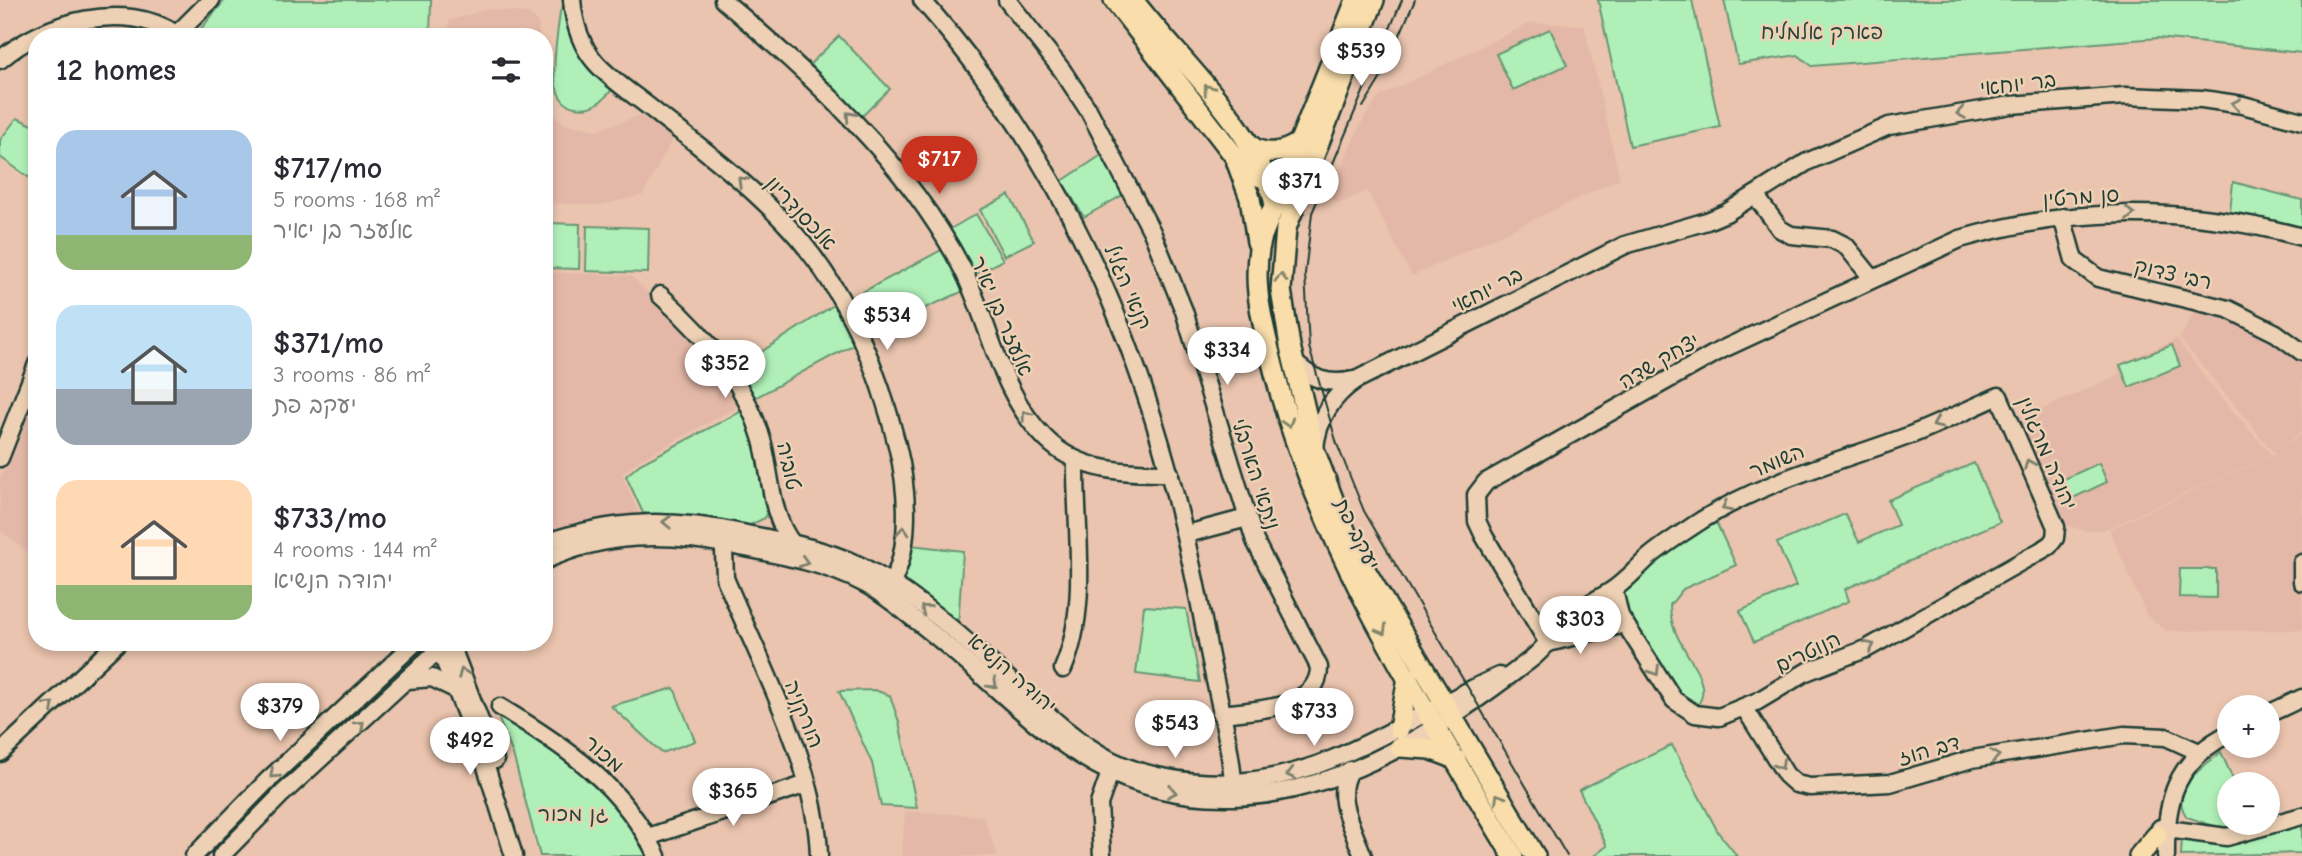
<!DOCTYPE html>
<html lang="en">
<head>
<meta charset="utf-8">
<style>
  :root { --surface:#fff; --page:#f7f7f7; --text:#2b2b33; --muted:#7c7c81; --accent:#c8321e }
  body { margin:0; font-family:"Comic Neue","Playpen Sans Hebrew",sans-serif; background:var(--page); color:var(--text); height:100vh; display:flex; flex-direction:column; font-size:26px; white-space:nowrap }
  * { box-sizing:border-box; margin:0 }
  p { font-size:23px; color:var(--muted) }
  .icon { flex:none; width:38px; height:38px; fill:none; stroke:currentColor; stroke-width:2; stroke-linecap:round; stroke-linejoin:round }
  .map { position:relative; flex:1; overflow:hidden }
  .panel { position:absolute; left:28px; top:28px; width:525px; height:623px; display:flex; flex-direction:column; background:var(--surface); border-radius:28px; box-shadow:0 4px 10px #0003 }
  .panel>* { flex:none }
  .buttons { position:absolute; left:2217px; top:695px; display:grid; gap:14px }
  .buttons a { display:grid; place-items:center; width:63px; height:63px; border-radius:50%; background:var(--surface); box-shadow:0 4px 10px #0003; font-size:35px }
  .price { position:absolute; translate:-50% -60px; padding:0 16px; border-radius:24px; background:#fff; color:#222; font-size:23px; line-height:46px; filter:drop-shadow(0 2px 4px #0008) }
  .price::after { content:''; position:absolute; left:50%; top:42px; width:21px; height:16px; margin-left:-10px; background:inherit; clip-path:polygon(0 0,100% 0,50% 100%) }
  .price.on { background:var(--accent); color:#fff }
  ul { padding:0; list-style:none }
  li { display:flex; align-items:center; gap:21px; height:175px; padding:0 28px }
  li span { display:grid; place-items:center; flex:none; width:196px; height:140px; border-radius:21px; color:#555 }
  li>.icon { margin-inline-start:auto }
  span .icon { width:84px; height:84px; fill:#fffc; stroke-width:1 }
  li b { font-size:30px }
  h2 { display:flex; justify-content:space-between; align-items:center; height:84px; padding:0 28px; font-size:30px }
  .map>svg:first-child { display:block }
  .built { fill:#e3b8a8 }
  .green { fill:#b0f0b8; stroke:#689676; stroke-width:2 }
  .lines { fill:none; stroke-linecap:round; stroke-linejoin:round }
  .minor-casing { stroke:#1f3d34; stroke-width:21 }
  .major-casing { stroke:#1f3d34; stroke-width:24 }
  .minor { stroke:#eed1b4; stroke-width:16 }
  .major { stroke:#f9ddab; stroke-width:19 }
  .tram { stroke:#1f3d34; stroke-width:2 }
  .oneway { stroke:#81856a }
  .oneway2 { stroke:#7c806e }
  .labels { text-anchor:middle; stroke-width:5; stroke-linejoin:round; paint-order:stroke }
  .park-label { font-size:21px; fill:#26463b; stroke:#eed1b4 }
  .street-label { font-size:21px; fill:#1f3d34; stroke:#eed1b4 }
</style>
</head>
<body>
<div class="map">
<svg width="2302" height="856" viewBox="0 0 2302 856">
  <rect width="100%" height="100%" fill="#eac4ae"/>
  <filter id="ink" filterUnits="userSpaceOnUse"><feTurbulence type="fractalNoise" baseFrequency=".0143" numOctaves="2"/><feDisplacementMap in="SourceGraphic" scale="14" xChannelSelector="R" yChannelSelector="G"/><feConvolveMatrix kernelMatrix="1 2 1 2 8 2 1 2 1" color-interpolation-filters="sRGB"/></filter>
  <g filter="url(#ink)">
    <g class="built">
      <path d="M487,9L527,13L538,22L540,37H448L449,21Z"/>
      <path d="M1530,23L1584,25L1620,179L1412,276L1367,191L1339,204L1329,198L1349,149L1365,116L1380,96Z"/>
      <path d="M544,99L548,109L565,124L598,130L641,115L673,138L643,195L602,205L544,203Z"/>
      <path d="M544,272L631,276L690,332L745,403L639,460L622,474L639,515L558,532L544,503Z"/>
      <path d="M2198,304L2243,320L2302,358V431L2281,449L2302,433V556L2296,573L2302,596V630L2166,631L2147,616L2109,529L2275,454L2180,339Z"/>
      <path d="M2177,339L2212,387L2272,455L2103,530L2085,531L2058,522L2017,421L2120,374L2118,365Z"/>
      <path d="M37,393V560L0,530V477L14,453Z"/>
      <path d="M905,811L983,816L998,856H902Z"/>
    </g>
    <g class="green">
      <path d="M225,0H431L430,37H194Z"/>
      <path d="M1598,0H1692L1720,127L1630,146Z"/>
      <path d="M1724,0H2302V53L2158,38L1812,66L1798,55L1738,64Z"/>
      <path d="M564,4L616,85C604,99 595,111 575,107C542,102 558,36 560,12Z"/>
      <path d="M1550,29L1567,65L1513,90L1496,54Z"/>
      <path d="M839,36L890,89L858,120L807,67Z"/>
      <path d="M17,118L37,127V183L0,157V140Z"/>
      <path d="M1108,151L1128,192L1084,217L1062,181Z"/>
      <path d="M2233,182L2302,200V230L2230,213Z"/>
      <path d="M1009,195L1034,241L1004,256L980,210Z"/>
      <path d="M976,214L1003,260L972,276L947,231Z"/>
      <path d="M544,223L580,224L579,269L544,268Z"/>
      <path d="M587,226L649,228L648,273L586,271Z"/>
      <path d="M945,248L966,290L863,336L844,302Z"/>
      <path d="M837,303L858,342L751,400L733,370Z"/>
      <path d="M2172,345L2180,366L2129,387L2120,365Z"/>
      <path d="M744,410C753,432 778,497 765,518L748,526L643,513L626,476L640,464Z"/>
      <path d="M1974,463L2000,522L1845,589L1849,601L1754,642L1740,611L1796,586L1777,543L1845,514L1859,542L1898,525L1888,500Z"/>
      <path d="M2099,463L2107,482L2071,499L2062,480Z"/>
      <path d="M1716,522L1736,565L1683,589L1670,605C1670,641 1696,657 1702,686C1704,696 1699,704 1694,712L1679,700L1624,613L1621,587L1665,551Z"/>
      <path d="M910,545L963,551L958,626L899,576Z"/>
      <path d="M2180,569H2216V598L2179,597Z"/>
      <path d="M1144,606L1186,609L1200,682L1136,674Z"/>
      <path d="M674,688L695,741L662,753L611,706Z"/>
      <path d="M875,690L890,696L899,722L917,808L881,806L872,763L839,691Z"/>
      <path d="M496,712L522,725L607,790L652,856H540L513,754Z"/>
      <path d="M1672,745L1718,832L1737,856H1594L1607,846L1579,790Z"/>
      <path d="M2221,752L2235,784H2230V822H2253L2229,831L2187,817C2167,790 2203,767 2221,752Z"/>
      <path d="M2302,823V853L2181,856L2182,837L2237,844Z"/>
    </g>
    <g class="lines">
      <defs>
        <g id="minor">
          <path d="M572,0C574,23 581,46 596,63C614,83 638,97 658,114C702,148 745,181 783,221C843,283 877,363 897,445C908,489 913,552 887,591"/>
          <path d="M723,0C813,78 906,160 962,268C991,325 999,393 1046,439C1079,472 1126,473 1170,473"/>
          <path d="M922,0C1090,192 1161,395 1207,641C1216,691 1231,742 1234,793"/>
          <path d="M1007,0L1062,70L1089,111L1152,232L1184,311L1255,541L1319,667C1320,710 1252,710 1221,714"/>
          <path d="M174,37L211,0"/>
          <path d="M0,60C44,21 126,0 176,34"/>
          <path d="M1755,195L1780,229L1791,235L1832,239L1846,246L1872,278"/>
          <path d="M2062,217L2074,260L2098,278L2228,309L2276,333L2302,352"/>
          <path d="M660,295C704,334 746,383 762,440C771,473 770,515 792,543"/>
          <path d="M1293,361C1311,379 1328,386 1353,380"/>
          <path d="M1315,448C1318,419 1332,396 1356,380L1625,245L1707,221L1726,213L1807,162L1889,126L2011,105L2125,96L2202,99L2243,105L2302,121"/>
          <path d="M0,458L37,364"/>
          <path d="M1187,534L1247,518"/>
          <path d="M731,535L724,551L725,578C759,661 817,766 819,856"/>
          <path d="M544,543C615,519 670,518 742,533C786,542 835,550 874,573C929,604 976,650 1023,692C1050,717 1078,743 1111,760C1147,778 1196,785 1236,782C1335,776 1411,715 1499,676"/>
          <path d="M544,561C604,533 666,532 730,545C775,554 824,562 865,584C884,594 901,609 918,622C1025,704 1084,801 1234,797C1344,794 1446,725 1530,660C1548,647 1558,626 1576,612C1586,604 1599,599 1611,591C1624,583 1636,569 1648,558C1664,544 1684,532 1702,520C1766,480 1838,462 1908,436C1939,424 1969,409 1999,396L2056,527L2055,538L2049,546L1868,648L1806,672L1758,701L1719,717L1695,714L1674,700L1620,616L1614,590"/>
          <path d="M2302,563V582"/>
          <path d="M450,642L495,760"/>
          <path d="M1548,643L1484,536L1477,521L1476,495L1486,482L1721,350L1960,239C2072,206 2189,206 2302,237"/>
          <path d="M1548,643L1625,624"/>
          <path d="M438,645L483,757L514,856"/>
          <path d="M1063,669C1090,606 1075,529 1076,461"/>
          <path d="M408,680L432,678L455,689"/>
          <path d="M500,707C565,746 623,785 657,856"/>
          <path d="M1744,707L1786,775L1796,784L1810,787L1890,783L1972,759L2124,735L2166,737L2199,752"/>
          <path d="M2268,714L2302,698"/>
          <path d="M0,753L118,642"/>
          <path d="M1350,770C1332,795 1354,831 1363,856"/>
          <path d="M2160,828L2227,837L2302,816"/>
          <path d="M648,837L807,784"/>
          <path d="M194,856L267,781L416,642"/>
          <path d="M221,856L282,794L447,642"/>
          <path d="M1102,856L1099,804L1112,767"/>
          <path d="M2166,856C2165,799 2176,760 2230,733"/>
        </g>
        <g id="major">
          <path d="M1114,0L1236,158L1255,175L1273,181"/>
          <path d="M1133,0C1184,67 1254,123 1276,207"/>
          <path d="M1356,0L1262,236C1250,279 1262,320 1272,362C1316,542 1419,699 1513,856"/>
          <path d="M1374,0L1286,228L1281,290L1290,346L1315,452L1351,546L1535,856"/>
          <path d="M1249,144C1262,157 1284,153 1298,143"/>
          <path d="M1237,163L1250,198L1257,242"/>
          <path d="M1399,729L1408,677"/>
          <path d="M1400,747L1430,749L1456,759"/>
          <path d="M2139,856L2157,835"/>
        </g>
      </defs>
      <use href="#minor" class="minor-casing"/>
      <use href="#major" class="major-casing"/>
      <use href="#minor" class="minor"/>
      <use href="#major" class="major"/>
      <g class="tram">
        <path d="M1402,0L1312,213L1305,274L1309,347L1337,444L1364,511L1567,856"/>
        <path d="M1363,107L1382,76L1415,0"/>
      </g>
    </g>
    <defs><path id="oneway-chevron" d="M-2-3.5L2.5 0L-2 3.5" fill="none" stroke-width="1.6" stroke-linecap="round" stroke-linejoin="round" transform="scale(1.75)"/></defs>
    <g class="oneway">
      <use href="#oneway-chevron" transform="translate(1208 89) rotate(-127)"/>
      <use href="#oneway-chevron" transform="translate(1281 278) rotate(-90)"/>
      <use href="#oneway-chevron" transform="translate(1288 423) rotate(73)"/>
      <use href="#oneway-chevron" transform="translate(1382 630) rotate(60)"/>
      <use href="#oneway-chevron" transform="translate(1499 798) rotate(-121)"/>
    </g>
    <g class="oneway2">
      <use href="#oneway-chevron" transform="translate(2236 104) rotate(-169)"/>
      <use href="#oneway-chevron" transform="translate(1961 113) rotate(170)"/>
      <use href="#oneway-chevron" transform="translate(850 116) rotate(-132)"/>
      <use href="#oneway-chevron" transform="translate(742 181) rotate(-136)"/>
      <use href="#oneway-chevron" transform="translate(2130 214) rotate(-1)"/>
      <use href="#oneway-chevron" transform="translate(1026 415) rotate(-127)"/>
      <use href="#oneway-chevron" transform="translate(1937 424) rotate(156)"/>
      <use href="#oneway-chevron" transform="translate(2029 464) rotate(-113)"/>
      <use href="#oneway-chevron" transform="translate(1726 507) rotate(153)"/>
      <use href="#oneway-chevron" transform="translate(667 522) rotate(-178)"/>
      <use href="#oneway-chevron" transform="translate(903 531) rotate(-86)"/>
      <use href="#oneway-chevron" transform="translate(804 562) rotate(16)"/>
      <use href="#oneway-chevron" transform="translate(925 609) rotate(-142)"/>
      <use href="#oneway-chevron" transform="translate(1870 646) rotate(-26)"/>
      <use href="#oneway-chevron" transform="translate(1655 671) rotate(59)"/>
      <use href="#oneway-chevron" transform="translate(463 673) rotate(-112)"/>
      <use href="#oneway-chevron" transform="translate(993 684) rotate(42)"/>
      <use href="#oneway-chevron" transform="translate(50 706) rotate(-43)"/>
      <use href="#oneway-chevron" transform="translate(360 725) rotate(-42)"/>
      <use href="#oneway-chevron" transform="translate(1995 756) rotate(-8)"/>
      <use href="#oneway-chevron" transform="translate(1780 765) rotate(59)"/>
      <use href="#oneway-chevron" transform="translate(274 774) rotate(137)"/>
      <use href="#oneway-chevron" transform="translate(1291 774) rotate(166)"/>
      <use href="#oneway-chevron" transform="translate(1172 792) rotate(11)"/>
    </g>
  </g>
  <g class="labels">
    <g class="park-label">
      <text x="1822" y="39">פארק אלמליח</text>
      <text x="573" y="821">גן מכור</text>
    </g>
    <g class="street-label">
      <text transform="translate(2018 84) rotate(-7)" y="7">בר יוחאי</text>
      <text transform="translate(2081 197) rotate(-4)" y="7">סן מרטין</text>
      <text transform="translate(801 213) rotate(47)" y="7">אלכסנדריון</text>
      <text transform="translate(2173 274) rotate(13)" y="7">רבי צדוק</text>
      <text transform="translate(1128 287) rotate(67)" y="7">קנאי הגליל</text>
      <text transform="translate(1487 290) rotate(-27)" y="7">בר יוחאי</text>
      <text transform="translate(1002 316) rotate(67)" y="7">אלעזר בן יאיר</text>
      <text transform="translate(1659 361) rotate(-30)" y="7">יצחק שדה</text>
      <text transform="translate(2047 453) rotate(67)" y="7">יהודה מרגולין</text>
      <text transform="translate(1777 461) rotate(-23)" y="7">השומר</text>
      <text transform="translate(789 466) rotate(78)" y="7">טוביה</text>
      <text transform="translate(1256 474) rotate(72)" y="7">ניתאי הארבלי</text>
      <text transform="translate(1357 534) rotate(64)" y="7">יעקב פת</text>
      <text transform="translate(1808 652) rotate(-25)" y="7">הנוטרים</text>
      <text transform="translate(1012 673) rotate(41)" y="7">יהודה הנשיא</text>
      <text transform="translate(804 714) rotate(68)" y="7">הורקניה</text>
      <text transform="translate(1929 750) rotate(-16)" y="7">דב הוז</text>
      <text transform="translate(604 754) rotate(41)" y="7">מכור</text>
    </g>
  </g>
</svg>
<div class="buttons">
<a>+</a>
<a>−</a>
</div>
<b class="price" style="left:1361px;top:88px">$539</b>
<b class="price on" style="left:939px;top:196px">$717</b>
<b class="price" style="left:1300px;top:218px">$371</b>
<b class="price" style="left:887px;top:352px">$534</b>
<b class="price" style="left:1227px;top:387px">$334</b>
<b class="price" style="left:725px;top:400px">$352</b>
<b class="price" style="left:1580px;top:656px">$303</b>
<b class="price" style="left:280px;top:743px">$379</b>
<b class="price" style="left:1314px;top:748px">$733</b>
<b class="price" style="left:1175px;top:760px">$543</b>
<b class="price" style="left:470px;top:777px">$492</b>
<b class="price" style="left:733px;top:828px">$365</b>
<section class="panel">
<h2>12 homes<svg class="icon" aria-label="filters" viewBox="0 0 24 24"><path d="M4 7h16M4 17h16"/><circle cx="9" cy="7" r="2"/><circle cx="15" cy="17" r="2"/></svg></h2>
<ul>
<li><span style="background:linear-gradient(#a9c7e8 75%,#8fb573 0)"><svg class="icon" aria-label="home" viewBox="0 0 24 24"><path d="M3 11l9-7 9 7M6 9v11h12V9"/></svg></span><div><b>$717/mo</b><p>5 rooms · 168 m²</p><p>אלעזר בן יאיר</p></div></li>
<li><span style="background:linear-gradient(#bfe0f5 60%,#9aa5b1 0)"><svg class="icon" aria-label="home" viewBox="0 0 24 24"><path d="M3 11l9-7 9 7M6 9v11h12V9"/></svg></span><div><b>$371/mo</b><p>3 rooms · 86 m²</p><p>יעקב פת</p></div></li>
<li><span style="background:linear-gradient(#ffd9b3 75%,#8fb573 0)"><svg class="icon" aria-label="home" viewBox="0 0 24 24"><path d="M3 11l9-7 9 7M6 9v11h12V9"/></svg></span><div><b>$733/mo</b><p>4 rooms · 144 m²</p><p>יהודה הנשיא</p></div></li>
</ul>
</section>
</div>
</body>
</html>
